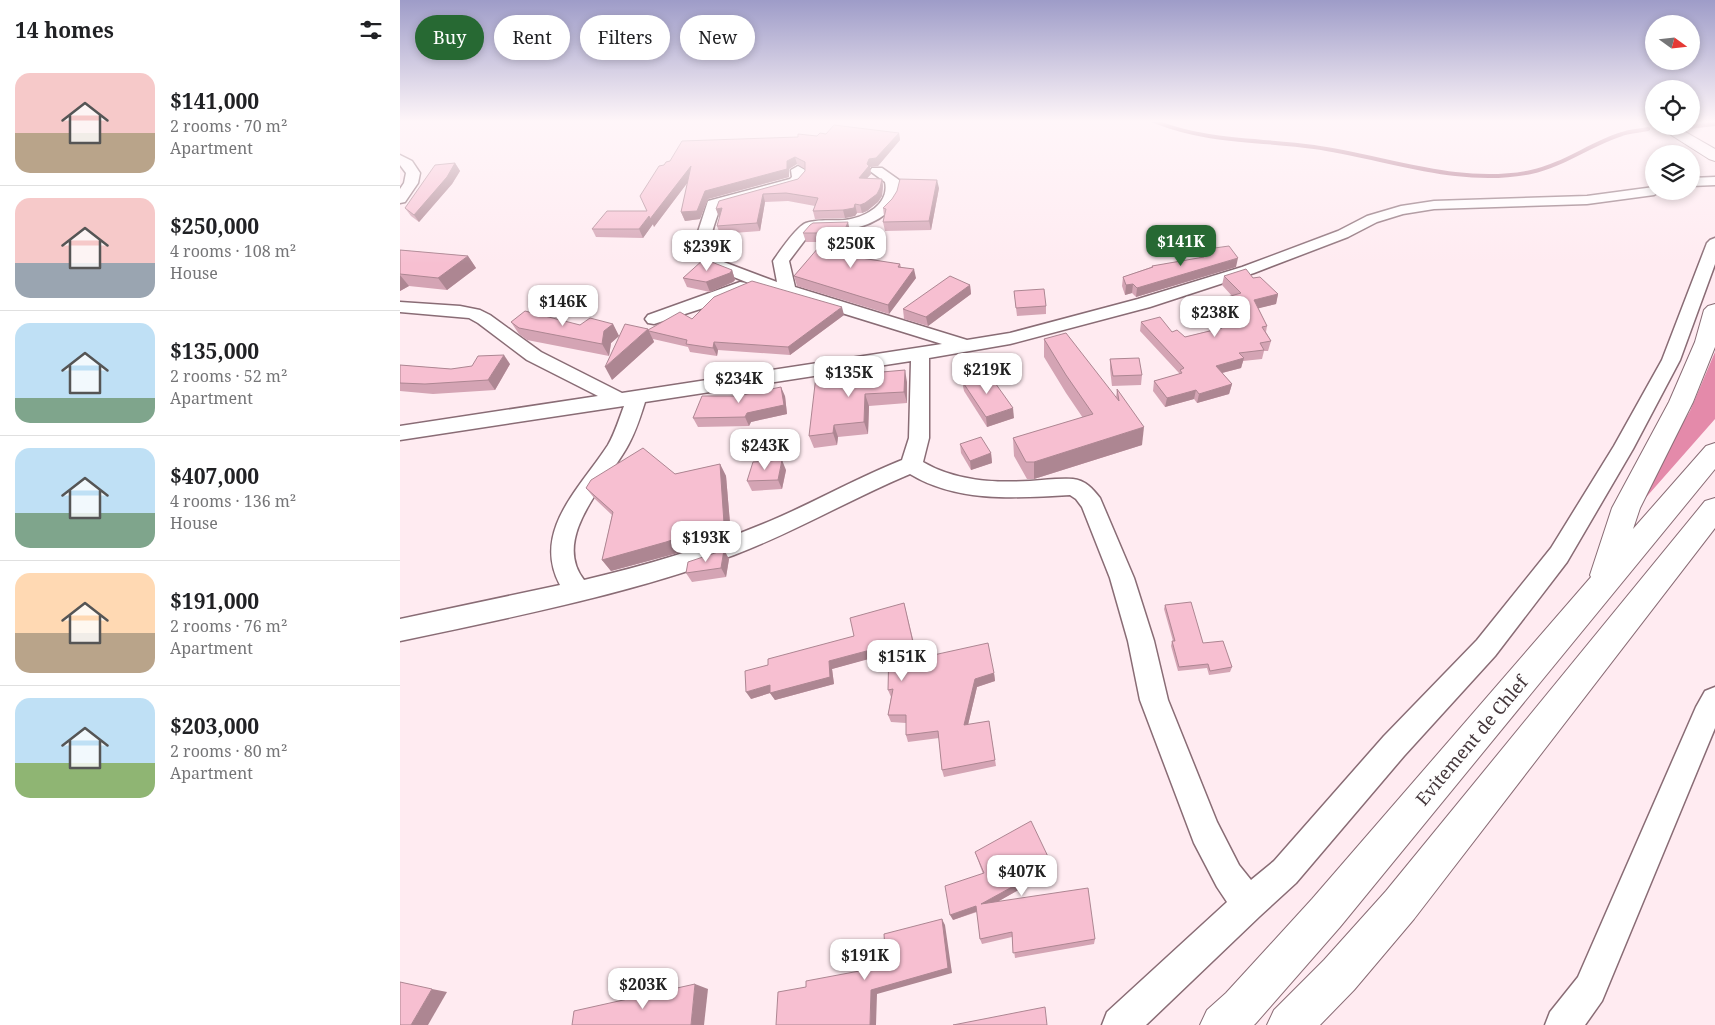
<!DOCTYPE html>
<html lang="en">
<head>
<meta charset="utf-8">
<style>
  :root { --surface:#fff; --page:#f2f2f2; --text:#202124; --muted:#757577; --line:#e0e0e0; --accent:#276933 }
  body { margin:0; font-family:"Noto Serif",serif; background:var(--page); color:var(--text); height:100vh; display:flex; flex-direction:column; font-size:19px; white-space:nowrap }
  * { box-sizing:border-box; margin:0 }
  p { font-size:16px; color:var(--muted) }
  .icon { flex:none; width:28px; height:28px; fill:none; stroke:currentColor; stroke-width:2; stroke-linecap:round; stroke-linejoin:round }
  .map { position:relative; flex:1; overflow:hidden }
  .side { display:flex; flex-direction:column; background:var(--surface); width:400px }
  .side>* { flex:none }
  .hud { position:absolute; left:15px; top:15px; width:475px; height:45px; display:flex; gap:10px }
  .needle { width:32px; rotate:105deg }
  .fabs { position:absolute; left:1245px; top:15px; display:grid; gap:10px }
  .fabs a { display:grid; place-items:center; width:55px; height:55px; border-radius:50%; background:var(--surface); box-shadow:0 2px 8px #0003; font-size:25px }
  .price { position:absolute; translate:-50% -42px; padding:0 11px; border-radius:10px; background:#fff; color:#222; font-size:16px; line-height:32px; filter:drop-shadow(0 1px 2px #0008) }
  .price::after { content:''; position:absolute; left:50%; top:30px; width:15px; height:11px; margin-left:-8px; background:inherit; clip-path:polygon(0 0,100% 0,50% 100%) }
  .price.current { background:var(--accent); color:#fff }
  ul { padding:0; list-style:none }
  li { display:flex; align-items:center; gap:15px; height:125px; padding:0 15px }
  li+li { border-top:1px solid var(--line) }
  li span { display:grid; place-items:center; flex:none; width:140px; height:100px; border-radius:15px; color:#555 }
  li>.icon { margin-inline-start:auto }
  span .icon { width:60px; height:60px; fill:#fffc; stroke-width:1 }
  li b { font-size:21px }
  h2 { display:flex; justify-content:space-between; align-items:center; height:60px; padding:0 15px; font-size:21px }
  .tag { padding:0 18px; border-radius:22px; background:var(--surface); box-shadow:0 2px 8px #0003; font-size:18px; line-height:45px }
  .tag.current { background:var(--accent); color:#fff }
  main { display:flex; flex:1; min-height:0 }
  .map>svg:first-child { display:block }
  .forest { fill:#e48aaa }
  .lines { fill:none; stroke-linecap:round; stroke-linejoin:round }
  .stream { stroke:#a6647c; stroke-width:4 }
  .street-casing { stroke:#896c75; stroke-width:3 }
  .secondary-casing { stroke:#896c75; stroke-width:2 }
  .highway-casing { stroke:#896c75; stroke-width:2 }
  .street { fill:#fff; fill-rule:evenodd }
  .secondary { fill:#fff; fill-rule:evenodd }
  .highway { fill:#fff; fill-rule:evenodd }
  .wall { fill:#d4a4b4 }
  .shaded-wall { fill:#ad8692 }
  .building { fill:#f7bfd1; stroke:#ad8692 }
  .labels { text-anchor:middle; stroke-width:5; stroke-linejoin:round; paint-order:stroke }
  .near-street-label { font-size:18px; fill:#44373b; stroke:#fefefe }
</style>
</head>
<body>
<main>
<section class="side">
<h2>14 homes<svg class="icon" aria-label="filters" viewBox="0 0 24 24"><path d="M4 7h16M4 17h16"/><circle cx="9" cy="7" r="2"/><circle cx="15" cy="17" r="2"/></svg></h2>
<ul>
<li><span style="background:linear-gradient(#f6c9c9 60%,#b9a48a 0)"><svg class="icon" aria-label="home" viewBox="0 0 24 24"><path d="M3 11l9-7 9 7M6 9v11h12V9"/></svg></span><div><b>$141,000</b><p>2 rooms · 70 m²</p><p>Apartment</p></div></li>
<li><span style="background:linear-gradient(#f6c9c9 65%,#9aa5b1 0)"><svg class="icon" aria-label="home" viewBox="0 0 24 24"><path d="M3 11l9-7 9 7M6 9v11h12V9"/></svg></span><div><b>$250,000</b><p>4 rooms · 108 m²</p><p>House</p></div></li>
<li><span style="background:linear-gradient(#bfe0f5 75%,#7fa58c 0)"><svg class="icon" aria-label="home" viewBox="0 0 24 24"><path d="M3 11l9-7 9 7M6 9v11h12V9"/></svg></span><div><b>$135,000</b><p>2 rooms · 52 m²</p><p>Apartment</p></div></li>
<li><span style="background:linear-gradient(#bfe0f5 65%,#7fa58c 0)"><svg class="icon" aria-label="home" viewBox="0 0 24 24"><path d="M3 11l9-7 9 7M6 9v11h12V9"/></svg></span><div><b>$407,000</b><p>4 rooms · 136 m²</p><p>House</p></div></li>
<li><span style="background:linear-gradient(#ffd9b3 60%,#b9a48a 0)"><svg class="icon" aria-label="home" viewBox="0 0 24 24"><path d="M3 11l9-7 9 7M6 9v11h12V9"/></svg></span><div><b>$191,000</b><p>2 rooms · 76 m²</p><p>Apartment</p></div></li>
<li><span style="background:linear-gradient(#bfe0f5 65%,#8fb573 0)"><svg class="icon" aria-label="home" viewBox="0 0 24 24"><path d="M3 11l9-7 9 7M6 9v11h12V9"/></svg></span><div><b>$203,000</b><p>2 rooms · 80 m²</p><p>Apartment</p></div></li>
</ul>
</section>
<div class="map">
<svg width="1315" height="1025" viewBox="0 0 1315 1025">
  <rect width="100%" height="100%" fill="#ffebf1"/>
  <path class="forest" d="M1315,352V419L1227,519L1290,411Z"/>
  <g class="lines">
    <g class="stream">
      <path d="M754,121C808,143 858,139 914,147C986,157 1058,187 1131,172C1164,165 1190,144 1222,134C1230,131 1239,131 1248,129"/>
      <path d="M1289,127L1315,124"/>
    </g>
    <defs>
      <g id="street">
        <path d="M0,155L12,161L20,173L18,183L5,202L0,203V189L4,183L6,173L0,165Z"/>
        <path d="M398,166L405,170L406,178L400,185L320,207C315,226 302,246 321,261L377,282L373,261C380,251 396,227 406,223C418,219 433,221 445,220C465,218 490,204 485,182L470,171L472,168H482L499,180C505,208 475,225 450,229C438,230 422,227 411,232L389,261L395,287L567,340L610,333L738,299L842,267L938,231L967,216L1001,206L1034,201L1187,196L1254,187V191H1261L1254,195L1187,204L1034,209L1003,214L977,222L948,237L854,273L750,307L610,344L529,358V438L523,462C555,481 594,483 630,481C644,480 659,478 673,479C685,480 693,489 700,498L734,578L754,641L768,700L817,822L839,865L851,880L874,861L984,736L1077,640L1151,548L1214,446L1262,360L1307,243L1310,240L1315,238V264L1280,360L1233,449L1167,562L1095,656L1004,756L896,883L860,916L746,1025H702L707,1012L827,902L817,887L794,843L740,700L728,641L710,578L682,507L676,499L670,495C616,498 558,503 510,474C450,499 395,532 334,555C226,595 112,617 0,641V619L160,585C131,531 181,487 208,445C215,433 219,419 224,406L0,440V426L198,396L127,360L78,323L69,318L0,312V302L60,306L80,310L90,315L141,352L222,393L542,344L361,288L309,267L298,256L294,244L308,201L390,179L392,177L391,170ZM511,361L509,438L502,460C454,479 410,505 363,524C305,548 244,566 184,580C151,538 206,484 226,449C235,434 240,418 245,402Z"/>
        <path d="M1315,177V185L1291,186V178Z"/>
        <path d="M340,282L346,283L348,287L346,291L322,302L254,324L248,323L245,319L248,315Z"/>
        <path d="M1315,687V728L1202,1001L1185,1025H1145L1150,1012L1178,977L1296,707L1305,691Z"/>
      </g>
      <path id="secondary" d="M1257,126H1275L1315,149V161L1309,159Z"/>
      <g id="highway">
        <path d="M1315,304V347L1293,402L1240,508L1233,529L1306,446L1315,443V469L940,927L856,1023L854,1025H800L807,1010L826,993L912,899L1191,577L1190,575L1212,508L1269,402L1295,342L1304,310L1308,306Z"/>
        <path d="M1315,498V528L1014,919L954,990L920,1025H867L874,1010L924,960L986,891L1305,501Z"/>
      </g>
    </defs>
    <use href="#street" class="street-casing"/>
    <use href="#secondary" class="secondary-casing"/>
    <use href="#highway" class="highway-casing"/>
    <use href="#street" class="street"/>
    <use href="#secondary" class="secondary"/>
    <use href="#highway" class="highway"/>
  </g>
  <g class="wall">
    <path d="M499,133L500,140L478,166L470,167V168L471,174L467,178L482,179L483,186L482,196L478,202L467,211L462,213H457L455,216L445,218L415,219L413,211L415,206L388,201L365,202L360,231L320,234L317,226L320,217H319L316,209L398,179L405,171V169L397,164L389,169V177L308,199L300,219L285,221L281,212L288,182L254,227L253,224L243,238L196,237L192,229L247,211L264,165L270,161L417,136L426,134Z"/>
    <path d="M55,163L60,171L52,184L19,222L11,216L5,208Z"/>
    <path d="M539,188L531,230L485,231L483,222L484,216L483,208Z"/>
    <path d="M450,231L441,255L500,264L501,267L516,278L489,314L397,286L394,276L424,242H406L403,233Z"/>
    <path d="M0,250L68,256L76,268L47,290L9,286L0,291Z"/>
    <path d="M800,250L836,267L736,297L732,293L725,295L722,286L723,277L751,267L752,266L799,258Z"/>
    <path d="M332,270L335,280L333,282L310,292L287,287L283,278Z"/>
    <path d="M824,276L853,278L878,294L876,304L858,308L867,326L866,332L871,341L868,351H864L862,359L843,361L841,368L822,373L832,384L829,394L797,403L794,399L765,407L753,391L754,381L779,374V373L740,331L741,322L772,332L785,337L812,330L796,315L797,306L832,296L822,285Z"/>
    <path d="M570,285L571,294L528,326L504,319L503,309Z"/>
    <path d="M614,291L646,306V314L617,316Z"/>
    <path d="M444,315L390,355L318,350L317,356L290,352L288,347L253,339L254,342L212,380L248,329V330L292,319Z"/>
    <path d="M111,322L180,325L213,324L219,336L211,343L209,356L127,340L119,334Z"/>
    <path d="M644,339L716,398L717,389L742,445L634,479H627L614,456L613,438L683,418L666,393L644,357Z"/>
    <path d="M710,359L742,375L741,385L712,386L710,369Z"/>
    <path d="M110,364L95,390L33,394L0,391V365L51,369Z"/>
    <path d="M425,377L507,382V403L469,406L468,434L438,437L437,445L414,448L409,436Z"/>
    <path d="M562,381L614,418L587,427L564,391Z"/>
    <path d="M385,396L387,414L351,422L349,426L298,427L293,418Z"/>
    <path d="M560,444L591,453L592,463L571,470L561,453Z"/>
    <path d="M320,464L326,476L331,535L274,554L211,571L202,560L212,515L195,499L186,488L275,474Z"/>
    <path d="M386,470L382,489L352,491L347,481Z"/>
    <path d="M324,550L329,559L326,577L292,582L286,573Z"/>
    <path d="M504,603L516,651L594,673L595,681L577,687L568,725L589,721L596,766L544,777L542,770L539,738L508,742L506,735V723L491,722L488,715L491,697L488,690V653L432,669L434,684L375,700L370,693L351,699L368,665L454,636Z"/>
    <path d="M765,605L803,643L832,667L830,672L809,675L807,668L778,671L771,646L772,641H773L764,609Z"/>
    <path d="M575,852L652,871L597,902L695,939L694,944L615,958L612,937L582,944L580,939L577,912L553,920L583,874Z"/>
  </g>
  <g class="shaded-wall">
    <path d="M499,133L500,140L478,166L470,167V168L471,174L460,186L459,178L469,159Z"/>
    <path d="M395,157L397,164L389,169V177L308,199L300,219L285,221L281,212L305,191L387,161Z"/>
    <path d="M55,163L60,171L52,184L19,222L14,215Z"/>
    <path d="M291,166L294,174L254,227L253,224L243,238L239,229L249,216Z"/>
    <path d="M482,179L483,186L482,196L478,202L467,211L462,213L460,205Z"/>
    <path d="M537,180L539,188L531,230L529,221Z"/>
    <path d="M363,194L365,202L360,231L357,223Z"/>
    <path d="M455,204L457,213L455,216L445,218L443,210Z"/>
    <path d="M322,208L325,216L319,217L316,209Z"/>
    <path d="M448,222L450,231L438,263L435,254Z"/>
    <path d="M68,256L76,268L47,290L38,278Z"/>
    <path d="M838,258L836,267L736,297L737,288Z"/>
    <path d="M514,269L516,278L489,314L488,305Z"/>
    <path d="M332,270L335,280L333,282L310,292L306,282Z"/>
    <path d="M0,275L9,286L0,291Z"/>
    <path d="M733,284L732,293L725,295L726,285Z"/>
    <path d="M570,285L571,294L528,326L526,317Z"/>
    <path d="M878,294L876,304L852,310L854,300Z"/>
    <path d="M442,307L444,315L390,355L388,347Z"/>
    <path d="M213,324L219,336L211,343L209,356L202,344L204,331Z"/>
    <path d="M248,329L254,342L212,380L205,367Z"/>
    <path d="M314,342L318,350L317,356L313,348Z"/>
    <path d="M104,355L110,364L95,390L88,380Z"/>
    <path d="M844,358L841,368L814,375L816,366Z"/>
    <path d="M505,370L507,382V403L504,392Z"/>
    <path d="M832,384L829,394L797,403L799,394Z"/>
    <path d="M381,387L385,396L387,414L351,422L349,426L345,417L347,413Z"/>
    <path d="M796,390L794,399L765,407L767,398Z"/>
    <path d="M465,394L469,406L468,434L464,422Z"/>
    <path d="M613,408L614,418L587,427L586,417Z"/>
    <path d="M434,425L438,437L437,445L433,433Z"/>
    <path d="M744,427L742,445L634,479V462Z"/>
    <path d="M591,453L592,463L571,470L570,461Z"/>
    <path d="M382,460L386,470L382,489L378,480Z"/>
    <path d="M320,464L326,476L331,535L274,554L211,571L202,560Z"/>
    <path d="M324,550L329,559L326,577L321,568Z"/>
    <path d="M489,645L491,653L432,669L434,684L375,700L370,693L351,699L346,692L370,685L429,661Z"/>
    <path d="M594,673L595,681L577,687L566,733L564,725L575,679Z"/>
    <path d="M652,865V871L583,910L581,904Z"/>
    <path d="M576,906L578,911L553,920L550,915Z"/>
    <path d="M542,919L545,925L552,973L477,994L476,1025H470L471,990Z"/>
    <path d="M295,984L308,989L304,1025H291Z"/>
    <path d="M32,989L47,992L28,1025H11Z"/>
  </g>
  <g class="building">
    <path d="M434,125L499,133L476,158L469,159L467,164L469,166L459,178L482,179L480,188L477,194L465,203L460,205L455,204L454,208L443,210L413,211L418,198L386,193L363,194L357,223L317,226L322,208L316,209L319,201L398,179L405,171V162L395,157L387,161V169L305,191L297,211L281,212L291,166L250,219L249,216L239,229H192L207,211H247L240,196L259,166L264,165L266,162L270,161L282,141L398,137V134L417,136L420,133L426,134Z"/>
    <path d="M55,163L47,177L14,215L5,208L35,165Z"/>
    <path d="M500,179L537,180L529,221L483,222L486,209L483,208L492,199L497,191Z"/>
    <path d="M448,222L435,254L500,264L498,267L514,269L488,305L394,276L431,233H403L410,225L413,223Z"/>
    <path d="M829,246L838,258L737,288L733,284L726,285L723,277L753,267L752,266L804,257L800,250Z"/>
    <path d="M0,250L68,256L38,278L0,274Z"/>
    <path d="M304,259L332,270L330,273L306,282L283,278Z"/>
    <path d="M846,269L853,278L860,277L878,294L854,300L867,326L862,327L871,341L860,343L864,350L839,353L844,358L816,366L832,384L799,394L796,390L767,398L754,381L782,373L780,370L784,368L741,322L760,317L772,332L777,330L785,337L822,328L797,306L841,293L824,276Z"/>
    <path d="M550,276L570,285L526,317L503,309Z"/>
    <path d="M352,281L442,307L388,347L314,342L313,348L286,344L287,340L249,331L248,330L280,312L292,319L314,297Z"/>
    <path d="M644,289L646,306L616,308L614,291Z"/>
    <path d="M125,311L180,325L190,318L213,324L204,331L202,344L119,328L111,322Z"/>
    <path d="M225,324L248,329L205,367Z"/>
    <path d="M666,333L719,401L717,389L744,427L634,462H626L613,438L693,414L666,375L644,339Z"/>
    <path d="M104,355L88,380L25,384L0,383V365L51,369L72,366L78,356Z"/>
    <path d="M739,358L742,375L713,376L710,359Z"/>
    <path d="M505,370L504,392L465,394L464,422L434,425L433,433L409,436L416,376L425,377Z"/>
    <path d="M588,373L613,408L586,417L562,381Z"/>
    <path d="M381,387L384,405L347,413L345,417L293,418L302,396H337Z"/>
    <path d="M581,437L591,453L570,461L560,444Z"/>
    <path d="M243,448L275,474L320,464L324,523L266,542L202,560L213,512L186,488L191,480Z"/>
    <path d="M382,460L378,480L347,481L353,462Z"/>
    <path d="M324,550L321,568L286,573L288,562Z"/>
    <path d="M791,602L803,643L823,641L832,667L810,671L808,664L779,667L772,641H775L765,605Z"/>
    <path d="M504,603L515,651L529,650V656L588,643L594,673L575,679L564,725L589,721L595,760L542,770L538,731L506,735V715H488L493,689L488,690L489,645L429,661L430,677L370,693V685L346,692L345,671L368,665V659L454,636L450,618Z"/>
    <path d="M631,821L652,865L581,904L688,888L695,939L613,953L612,932L580,939L576,906L550,915L545,886L584,873L575,852Z"/>
    <path d="M542,919L548,968L471,990L470,1025H376L378,992L406,987V981L486,966L484,934Z"/>
    <path d="M0,982L32,989L11,1025H0Z"/>
    <path d="M295,984L291,1025H172L174,1011Z"/>
    <path d="M645,1007L647,1025H553Z"/>
  </g>
  <linearGradient id="sky" x2="0" y2="1"><stop stop-color="#9e9cc8"/><stop offset="0.46" stop-color="#fff6f9"/><stop offset="1" stop-color="#fff6f9" stop-opacity="0"/></linearGradient>
  <rect width="1315" height="264" fill="url(#sky)"/>
  <g class="labels">
    <g class="near-street-label">
      <text transform="translate(1072 741) rotate(-50)" y="6">Evitement de Chlef</text>
    </g>
  </g>
</svg>
<div class="fabs">
<a><svg class="needle" viewBox="-14 -14 28 28"><path d="M0-13l5 13h-10z" fill="#e53935"/><path d="M0 13l5-13h-10z" fill="#757577"/></svg></a>
<a><svg class="icon" aria-label="locate" viewBox="0 0 24 24"><circle cx="12" cy="12" r="6"/><path d="M12 2v4M12 18v4M2 12h4M18 12h4"/></svg></a>
<a><svg class="icon" aria-label="layers" viewBox="0 0 24 24"><path d="M12 4l9 5-9 5-9-5zM3 14l9 5 9-5"/></svg></a>
</div>
<b class="price current" style="left:781px;top:267px">$141K</b>
<b class="price" style="left:451px;top:269px">$250K</b>
<b class="price" style="left:307px;top:272px">$239K</b>
<b class="price" style="left:163px;top:327px">$146K</b>
<b class="price" style="left:815px;top:338px">$238K</b>
<b class="price" style="left:587px;top:395px">$219K</b>
<b class="price" style="left:449px;top:398px">$135K</b>
<b class="price" style="left:339px;top:404px">$234K</b>
<b class="price" style="left:365px;top:471px">$243K</b>
<b class="price" style="left:306px;top:563px">$193K</b>
<b class="price" style="left:502px;top:682px">$151K</b>
<b class="price" style="left:622px;top:897px">$407K</b>
<b class="price" style="left:465px;top:981px">$191K</b>
<b class="price" style="left:243px;top:1010px">$203K</b>
<div class="hud">
<a class="tag current">Buy</a>
<a class="tag">Rent</a>
<a class="tag">Filters</a>
<a class="tag">New</a>
</div>
</div>
</main>
</body>
</html>
